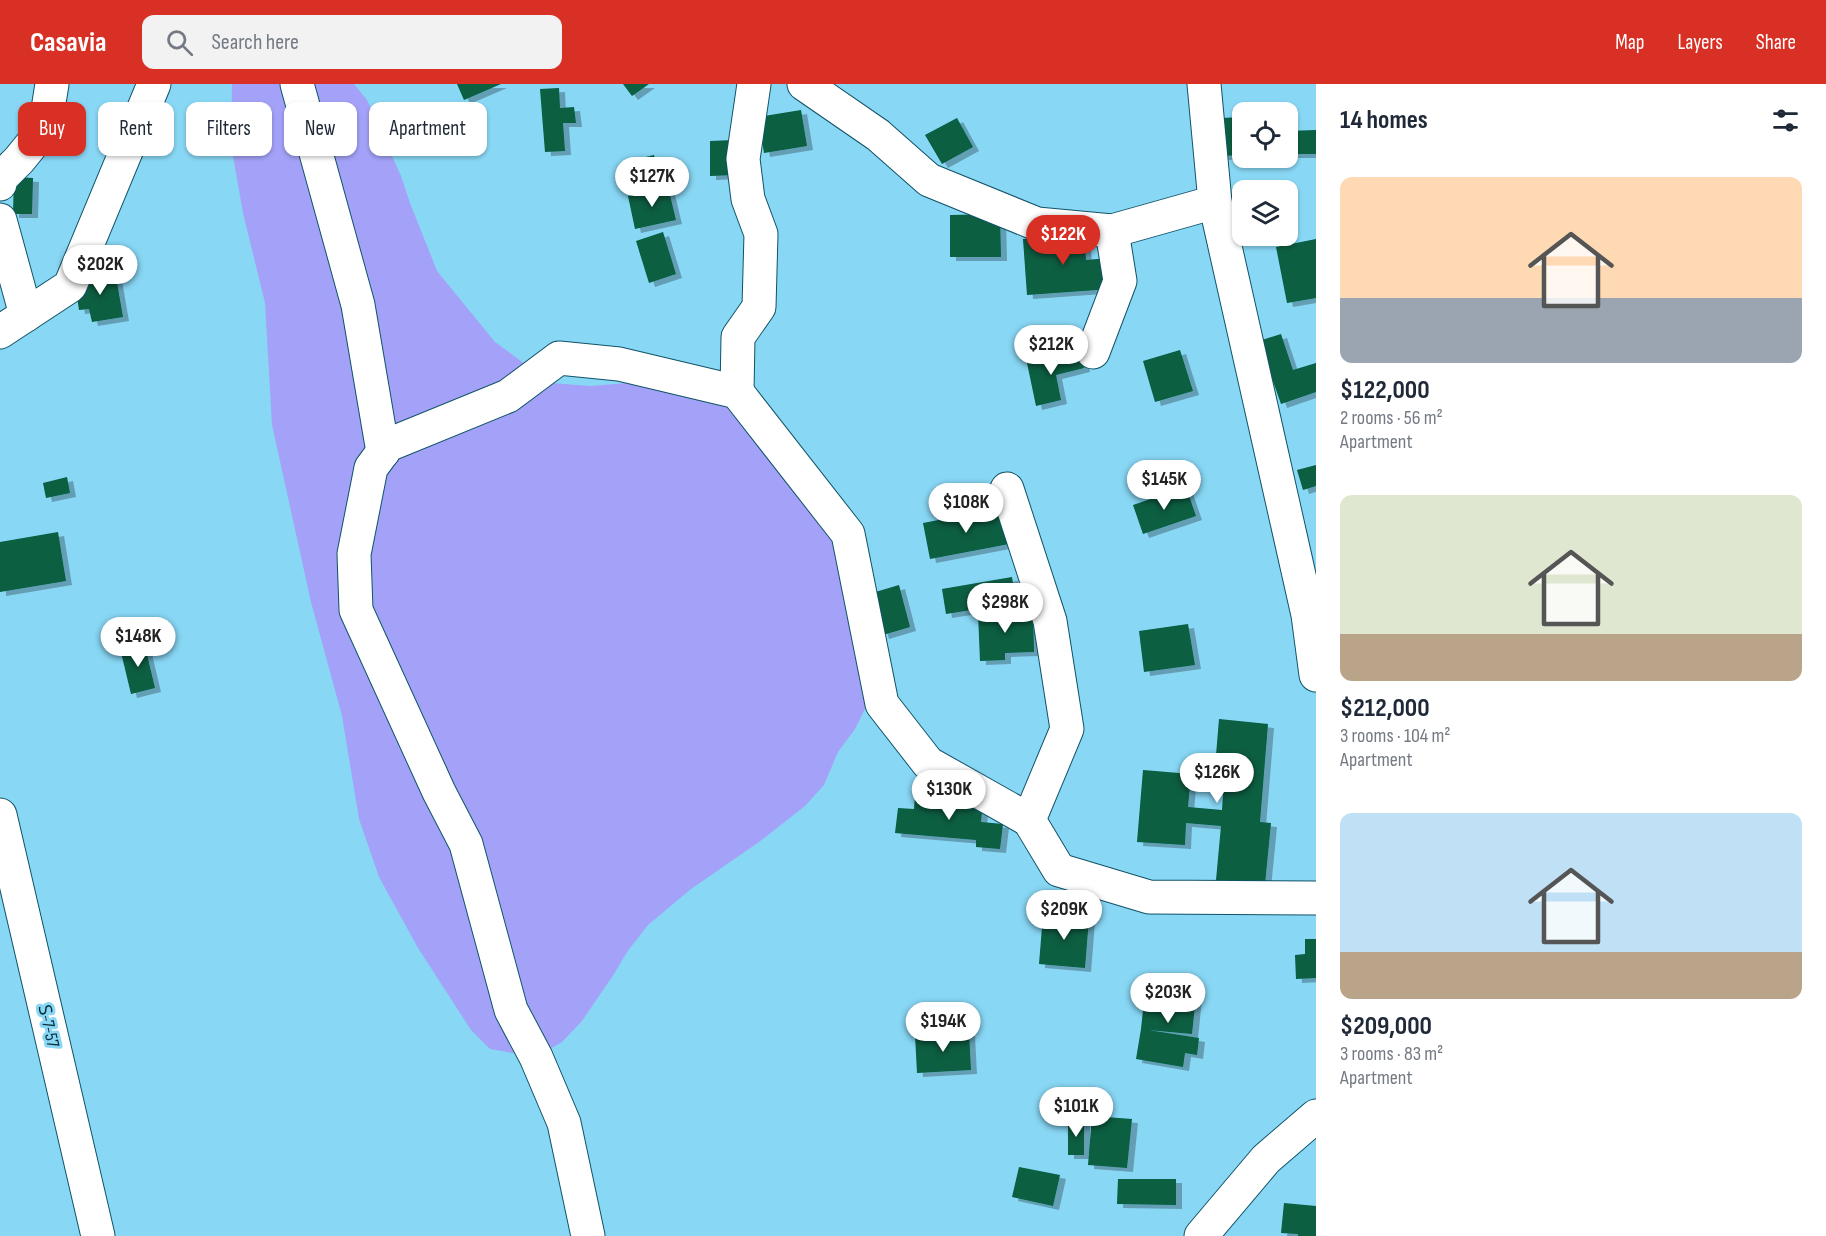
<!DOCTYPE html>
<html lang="en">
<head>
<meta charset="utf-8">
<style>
  :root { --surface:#fff; --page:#f2f2f3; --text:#1f2937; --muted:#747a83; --accent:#d93025 }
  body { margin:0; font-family:"Sofia Sans Condensed","Noto Sans Armenian",sans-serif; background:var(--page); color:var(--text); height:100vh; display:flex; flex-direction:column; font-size:22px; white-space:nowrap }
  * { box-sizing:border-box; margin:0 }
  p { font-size:20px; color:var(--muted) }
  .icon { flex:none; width:33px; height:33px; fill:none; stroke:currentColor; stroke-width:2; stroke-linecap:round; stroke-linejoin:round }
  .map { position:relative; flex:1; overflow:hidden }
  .side { display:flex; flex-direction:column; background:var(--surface); width:510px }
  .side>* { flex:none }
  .guide { position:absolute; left:18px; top:18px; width:570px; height:54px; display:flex; gap:12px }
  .buttons { position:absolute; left:1232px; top:18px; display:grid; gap:12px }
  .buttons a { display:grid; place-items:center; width:66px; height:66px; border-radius:12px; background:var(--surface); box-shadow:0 2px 4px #0004; font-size:30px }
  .price { position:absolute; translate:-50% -51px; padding:0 14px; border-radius:21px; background:#fff; color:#222; font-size:20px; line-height:39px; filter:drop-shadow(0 2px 3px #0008) }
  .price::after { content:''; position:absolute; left:50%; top:36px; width:18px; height:14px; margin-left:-9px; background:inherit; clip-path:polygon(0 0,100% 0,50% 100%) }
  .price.current { background:var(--accent); color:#fff }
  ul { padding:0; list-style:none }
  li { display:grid; align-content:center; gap:12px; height:318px; padding:0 24px }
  li span { display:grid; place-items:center; height:186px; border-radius:12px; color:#555 }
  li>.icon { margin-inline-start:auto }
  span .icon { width:108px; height:108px; fill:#fffc; stroke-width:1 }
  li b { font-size:26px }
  h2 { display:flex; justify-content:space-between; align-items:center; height:72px; padding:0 24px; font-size:26px }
  .pill { padding:0 21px; border-radius:12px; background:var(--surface); box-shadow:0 2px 4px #0004; font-size:21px; line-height:54px }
  .pill.current { background:var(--accent); color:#fff }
  header { display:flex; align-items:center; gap:36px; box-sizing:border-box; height:84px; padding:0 30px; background:var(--accent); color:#fff }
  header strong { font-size:28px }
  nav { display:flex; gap:33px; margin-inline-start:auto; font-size:21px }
  .search { width:420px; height:54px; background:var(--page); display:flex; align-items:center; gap:15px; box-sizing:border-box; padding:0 21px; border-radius:12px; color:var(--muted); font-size:22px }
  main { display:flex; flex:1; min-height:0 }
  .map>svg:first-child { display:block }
  .green { fill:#a3a2f8 }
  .building { fill:#075e42; filter:url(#shadow) }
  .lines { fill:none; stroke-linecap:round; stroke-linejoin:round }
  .minor-casing { stroke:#105367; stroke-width:35 }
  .minor { stroke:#fff; stroke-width:33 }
  .labels { text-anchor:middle; stroke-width:6; stroke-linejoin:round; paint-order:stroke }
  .street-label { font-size:18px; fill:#0a2d39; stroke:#88d7f5 }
</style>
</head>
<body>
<header>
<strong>Casavia</strong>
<div class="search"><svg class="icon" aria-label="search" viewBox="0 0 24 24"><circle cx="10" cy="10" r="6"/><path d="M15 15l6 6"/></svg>Search here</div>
<nav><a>Map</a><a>Layers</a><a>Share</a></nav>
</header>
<main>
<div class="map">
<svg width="1316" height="1152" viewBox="0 0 1316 1152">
  <defs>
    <filter id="shadow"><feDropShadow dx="6" dy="4" stdDeviation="0" flood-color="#0004"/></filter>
  </defs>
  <rect width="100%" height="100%" fill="#88d7f5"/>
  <path class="green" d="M232,0H354L367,16L401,92L410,119L437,187L495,258L551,299L590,302L627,299L667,302L708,314L732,326L814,421L843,477L870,615L855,645L838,668L824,701L805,722L759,758L691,805L648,841L627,868L614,890L582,937L562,958L536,973L490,965L471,946L418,864L379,793L359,735L342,632L311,518L272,341L265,219L243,129L231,61Z"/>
  <g class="building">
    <path d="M457,0H501L464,16Z"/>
    <path d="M623,0H649L632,12Z"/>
    <path d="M559,4L560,24L574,23L576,39H563L565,67L545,68L540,5Z"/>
    <path d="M801,26L807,62L764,69L758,33Z"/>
    <path d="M1242,33V71L1222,72V34Z"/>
    <path d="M957,34L973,63L942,80L925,51Z"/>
    <path d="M1316,46V70H1287V47Z"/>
    <path d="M734,56V91L710,92V57Z"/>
    <path d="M654,71L660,99L631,105L625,78Z"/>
    <path d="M14,93L33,94L32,130H13Z"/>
    <path d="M668,103L676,136L635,145L628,112Z"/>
    <path d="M1000,130L1001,173H950V131Z"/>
    <path d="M663,148L676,190L649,199L636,157Z"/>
    <path d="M1084,150L1086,176L1109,174L1111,205L1027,211L1023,155Z"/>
    <path d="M1316,155V214L1287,219L1276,163Z"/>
    <path d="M115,187L123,233L92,238L89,225L79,226L76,206L83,192Z"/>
    <path d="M1281,250L1293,286L1316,279V308L1281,320L1259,257Z"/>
    <path d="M1180,266L1193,307L1155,318L1143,277Z"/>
    <path d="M1081,268L1084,284L1056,291L1061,316L1036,322L1027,279Z"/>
    <path d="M1316,381V402L1303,406L1297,386Z"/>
    <path d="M67,393L70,409L46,414L43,399Z"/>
    <path d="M1186,403L1196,432L1143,450L1133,421Z"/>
    <path d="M1002,424L1009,460L930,475L923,439Z"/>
    <path d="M58,448L66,497L0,508V458Z"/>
    <path d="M1012,493L1016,519L946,530L942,505Z"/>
    <path d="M899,501L910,543L883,551L872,509Z"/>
    <path d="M1033,526L1034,568L1005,569V576L980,577L978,529Z"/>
    <path d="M1188,540L1195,581L1144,588L1139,547Z"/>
    <path d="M144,558L155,604L131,610L120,564Z"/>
    <path d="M1219,635L1268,640L1260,738L1271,739L1265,800L1216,796L1221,742L1186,739L1185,761L1137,758L1143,686L1191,690L1188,723L1222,726L1224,696L1214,695Z"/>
    <path d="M915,711L983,717L981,738L1003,740L1000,765L976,763V756L895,749L898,724L914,725Z"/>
    <path d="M1043,831L1089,834L1085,884L1039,880Z"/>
    <path d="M1305,855H1316V894L1296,895L1295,871L1305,870Z"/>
    <path d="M1146,898L1197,902L1192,950L1148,946L1199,954L1197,971L1185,969L1183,983L1136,975L1141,945Z"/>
    <path d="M969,948L971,986L917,989L915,951Z"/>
    <path d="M1092,1032L1132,1035L1127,1084L1088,1081Z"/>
    <rect x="1068" y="1036" width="16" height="35"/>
    <path d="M1019,1083L1060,1091L1053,1122L1012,1113Z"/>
    <path d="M1118,1095H1176V1121L1117,1120Z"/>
    <path d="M1284,1119L1316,1122V1152H1298V1150L1281,1149Z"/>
  </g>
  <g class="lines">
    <defs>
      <g id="minor">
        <path d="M297,0L358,221L383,368"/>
        <path d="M804,0L878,51L929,96L1037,140L1112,147L1215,118"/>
        <path d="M1204,0L1215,118L1308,531L1316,591"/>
        <path d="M0,100V95L19,76L45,44L52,0"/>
        <path d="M0,136L26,231"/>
        <path d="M0,248L70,202L154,0"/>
        <path d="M1093,268L1120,197L1112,147"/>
        <path d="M737,308L738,253L759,223L761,150L748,115L743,75L754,0"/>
        <path d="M1007,405L1050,537L1067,645L1029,736L1059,786L1149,813L1316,814"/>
        <path d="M0,731L98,1152"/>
        <path d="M588,1152L564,1039L536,973L511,926L466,760L439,708L356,526L354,470L371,384L388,361L508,312L559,274L619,280L737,308L848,450L882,620L928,679L1029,736"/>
        <path d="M1201,1152L1266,1075L1316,1032"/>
      </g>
    </defs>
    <use href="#minor" class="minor-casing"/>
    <use href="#minor" class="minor"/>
  </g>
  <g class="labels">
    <g class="street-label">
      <text transform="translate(49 942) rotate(77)" y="6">Տ-7-57</text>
    </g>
  </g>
</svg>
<div class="buttons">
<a><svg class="icon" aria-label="locate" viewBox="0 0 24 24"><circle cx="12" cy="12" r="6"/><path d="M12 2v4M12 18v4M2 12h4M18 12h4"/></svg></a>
<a><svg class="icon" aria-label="layers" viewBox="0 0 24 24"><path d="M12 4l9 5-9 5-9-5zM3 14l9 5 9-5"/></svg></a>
</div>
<b class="price" style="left:652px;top:124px">$127K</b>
<b class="price current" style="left:1063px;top:182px">$122K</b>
<b class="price" style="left:100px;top:212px">$202K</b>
<b class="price" style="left:1051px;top:292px">$212K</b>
<b class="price" style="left:1164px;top:427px">$145K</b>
<b class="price" style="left:966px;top:450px">$108K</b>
<b class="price" style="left:1005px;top:550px">$298K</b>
<b class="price" style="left:138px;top:584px">$148K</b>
<b class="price" style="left:1217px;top:720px">$126K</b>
<b class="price" style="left:949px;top:737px">$130K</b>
<b class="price" style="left:1064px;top:857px">$209K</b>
<b class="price" style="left:1168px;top:940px">$203K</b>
<b class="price" style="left:943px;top:969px">$194K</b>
<b class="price" style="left:1076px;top:1054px">$101K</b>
<div class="guide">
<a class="pill current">Buy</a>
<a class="pill">Rent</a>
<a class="pill">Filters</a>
<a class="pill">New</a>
<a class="pill">Apartment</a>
</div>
</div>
<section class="side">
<h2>14 homes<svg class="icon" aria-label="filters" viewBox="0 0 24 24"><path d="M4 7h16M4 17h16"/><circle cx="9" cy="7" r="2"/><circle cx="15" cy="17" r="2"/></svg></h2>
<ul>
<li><span style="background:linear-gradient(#ffd9b3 65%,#9aa5b1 0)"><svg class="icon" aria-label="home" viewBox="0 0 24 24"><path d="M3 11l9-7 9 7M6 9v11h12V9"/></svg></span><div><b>$122,000</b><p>2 rooms · 56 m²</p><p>Apartment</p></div></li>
<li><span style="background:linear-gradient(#dfe7d0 75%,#b9a48a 0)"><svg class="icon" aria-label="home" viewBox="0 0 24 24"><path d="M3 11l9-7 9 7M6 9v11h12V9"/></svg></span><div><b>$212,000</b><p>3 rooms · 104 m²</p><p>Apartment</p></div></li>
<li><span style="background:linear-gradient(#bfe0f5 75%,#b9a48a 0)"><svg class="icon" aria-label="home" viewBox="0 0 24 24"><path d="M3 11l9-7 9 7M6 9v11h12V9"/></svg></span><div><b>$209,000</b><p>3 rooms · 83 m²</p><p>Apartment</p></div></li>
</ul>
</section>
</main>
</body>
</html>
